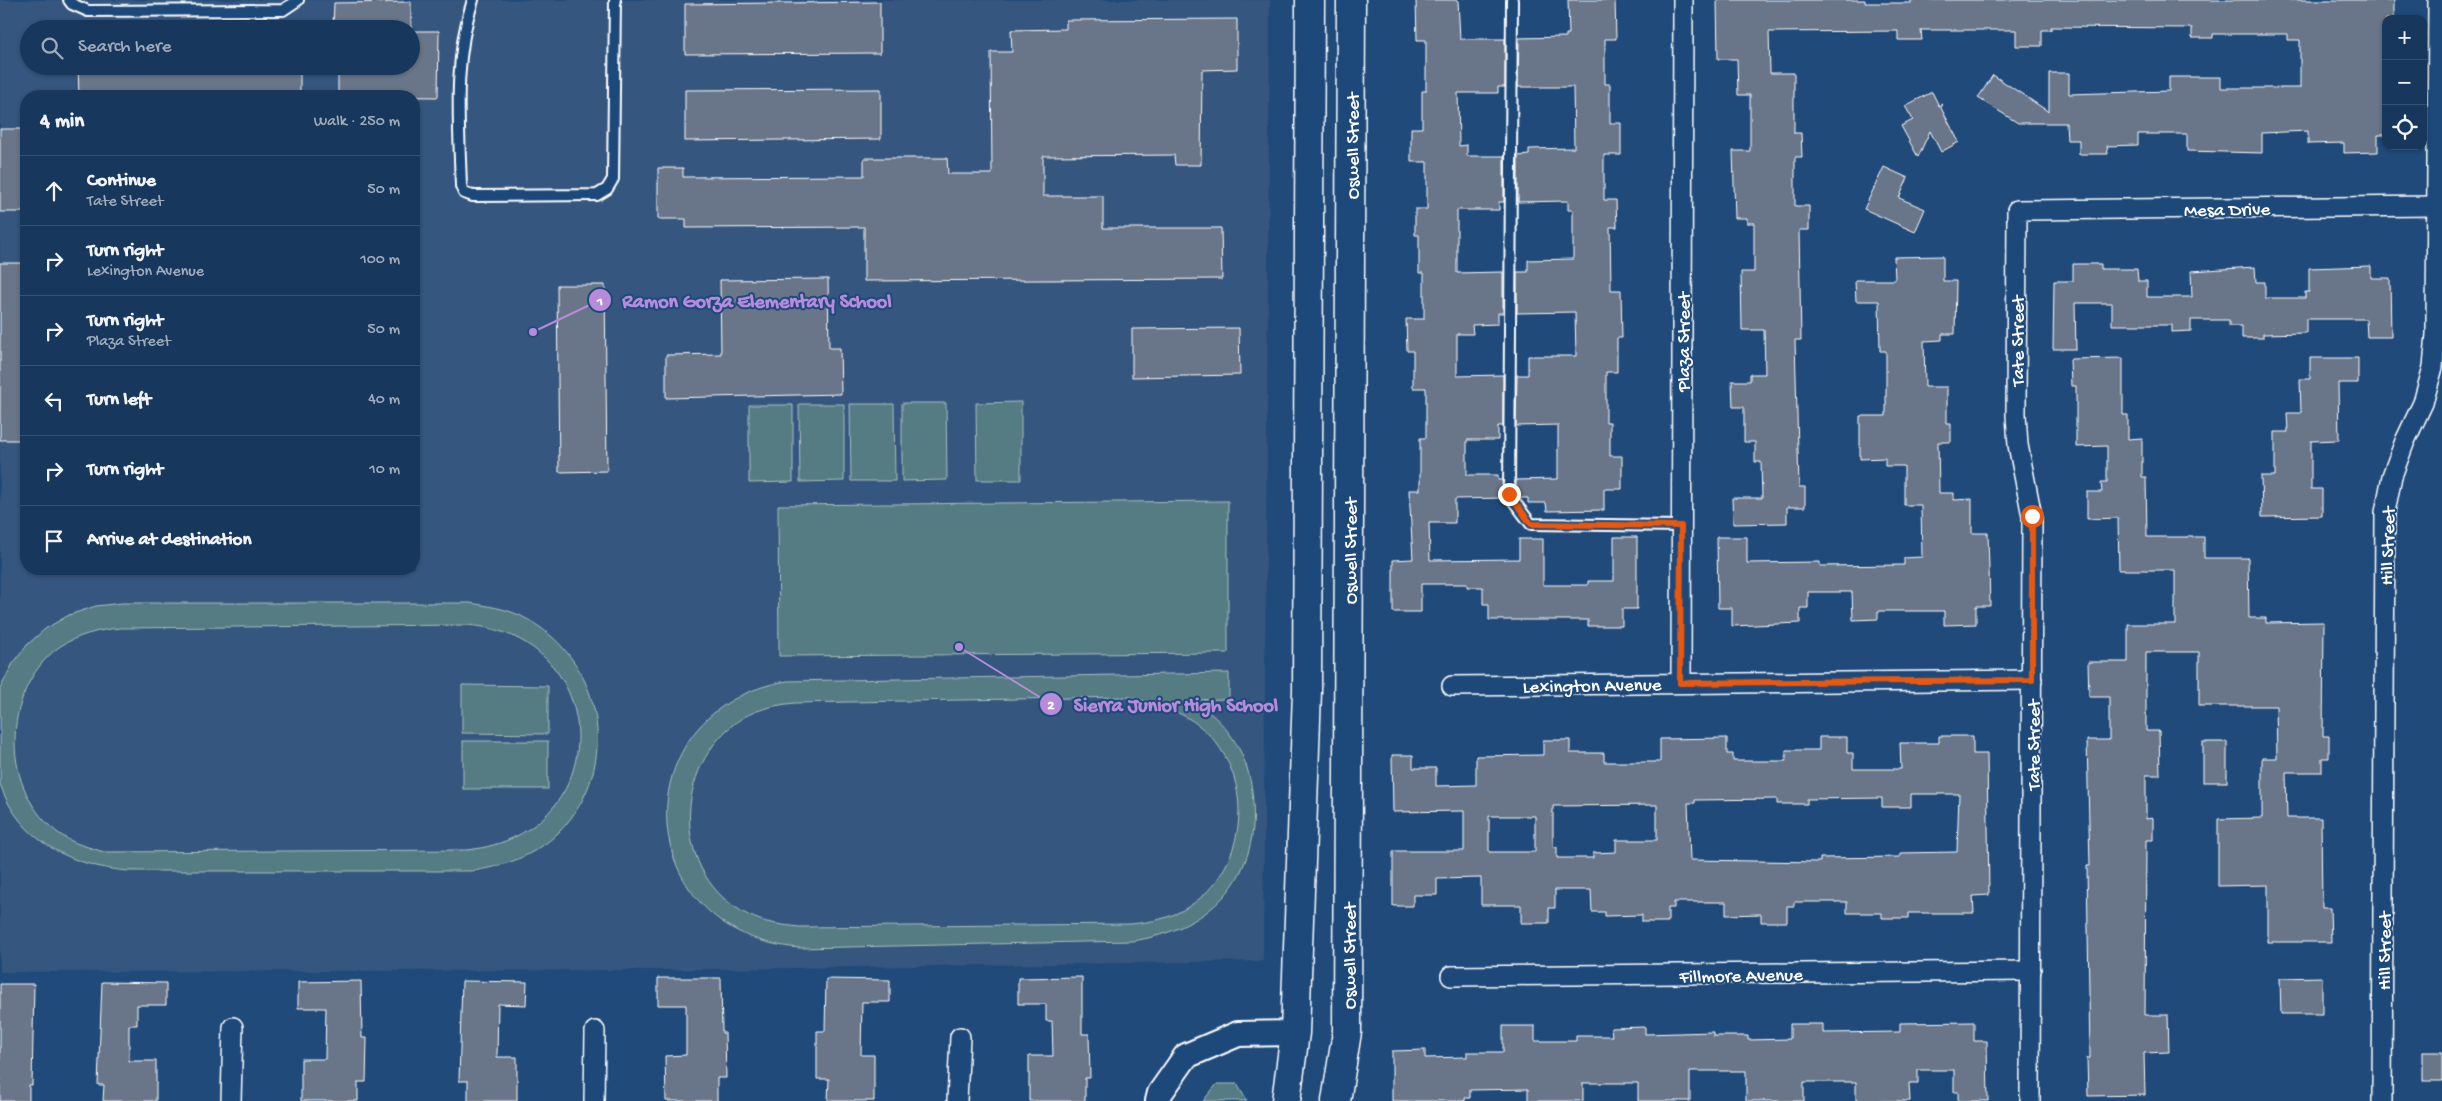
<!DOCTYPE html>
<meta charset="utf-8">
<style>
body{margin:0;font-family:"Gochi Hand",sans-serif;background:#203f62;color:#f1f3f6}
.controls{position:absolute;right:15px;top:15px;display:grid;overflow:hidden;border-radius:10px;box-shadow:0 1px 4px #0004}
.controls button{width:45px;height:45px;display:grid;place-items:center;padding:0;border:0;border-bottom:1px solid #365272;background:#17385c;color:#f1f3f6;font:25px sans-serif}
.stop{position:absolute;width:15px;height:15px;margin:-11px;border:4px solid #ea580c;border-radius:50%;background:#fff}
.stop.end{background:#ea580c;border-color:#fff;box-shadow:0 1px 5px #0008}
.list{margin:0;padding:0;list-style:none}
h2{display:flex;justify-content:space-between;align-items:center;height:65px;margin:0;padding:0 20px;font-size:21px}
h2 small{font-size:16px;font-weight:400;color:#9eacbb}
.list li{display:grid;grid-template-columns:32px 1fr auto;gap:15px;align-items:center;box-sizing:border-box;height:70px;padding:0 20px;border-top:1px solid #365272}
.list b{display:block;font-size:19px;white-space:nowrap}
.list p{margin:0;font-size:16px;white-space:nowrap;color:#9eacbb}
.list em{font-size:16px;font-style:normal;color:#9eacbb}
.icon{flex:none;width:28px;height:28px;fill:none;stroke:currentColor;stroke-width:2;stroke-linecap:round;stroke-linejoin:round}
.map{position:relative;flex:none;width:2442px;height:1101px;overflow:hidden}
.search{position:absolute;background:#17385c;box-shadow:0 1px 4px #0004;left:20px;top:20px;width:400px;height:55px;display:flex;align-items:center;gap:12px;box-sizing:border-box;padding:0 18px;border-radius:28px;color:#9eacbb;font-size:19px}
.panel{position:absolute;background:#17385c;box-shadow:0 1px 4px #0004;left:20px;top:90px;width:400px;height:485px;border-radius:20px}
.map>svg:first-child{display:block}
</style>
<div class="map">
<svg width="2442" height="1101" viewBox="0 0 2442 1101">
<rect width="100%" height="100%" fill="#1f4a7a"/>
<filter id="ink" filterUnits="userSpaceOnUse"><feTurbulence type="fractalNoise" baseFrequency=".02" numOctaves="2"/><feDisplacementMap in="SourceGraphic" scale="10" xChannelSelector="R" yChannelSelector="G"/><feConvolveMatrix kernelMatrix="1 2 1 2 8 2 1 2 1" color-interpolation-filters="sRGB"/></filter>
<g filter="url(#ink)">
<path fill="#35577e" fill-rule="evenodd" d="M 0,0 L 1270,0 L 1263,961 L 653,970 L 0,972 ZM 29,29 L 411,29 L 411,66 L 29,66 ZM 26,96 L 414,96 L 414,569 L 26,569 Z"/>
<g fill="#547c83" stroke="#aabec1" fill-rule="evenodd">
<path d="M 1021,402 L 1021,480 L 977,480 L 976,403 Z"/>
<path d="M 902,403 L 946,403 L 947,480 L 902,481 Z"/>
<path d="M 799,404 L 844,404 L 844,481 L 800,482 Z"/>
<path d="M 850,404 L 894,404 L 895,481 L 851,481 Z"/>
<path d="M 749,405 L 793,405 L 793,482 L 749,483 Z"/>
<path d="M 1228,501 L 1228,653 L 779,656 L 778,505 Z"/>
<path d="M 122,603 L 470,603 C 487,606 505,608 521,616 C 603,656 624,766 559,832 C 535,856 503,867 471,871 L 129,871 C 73,867 19,841 0,784 L 0,689 L 12,665 L 27,645 L 45,629 L 69,615 L 96,606 ZM 467,625 C 612,636 618,834 467,850 L 104,852 C 89,847 74,844 61,835 C 0,793 0,691 59,647 C 78,635 98,630 120,628 Z"/>
<path d="M 1229,673 L 1229,699 L 1194,700 C 1208,711 1222,722 1232,737 C 1245,756 1252,779 1253,802 C 1259,881 1208,930 1132,941 L 800,948 C 629,935 620,709 787,681 ZM 1129,697 C 1155,704 1181,710 1202,728 C 1259,777 1248,874 1183,910 C 1167,919 1150,922 1131,924 L 799,927 C 784,925 769,924 755,918 C 674,884 669,775 735,723 C 752,710 774,705 795,703 Z"/>
<path d="M 462,685 L 548,686 L 548,734 L 462,733 Z"/>
<rect x="463" y="741" width="85" height="48"/>
<path d="M 1217,1084 L 1237,1084 L 1247,1101 L 1203,1101 Z"/>
</g>
<g fill="#697588" stroke="#fff" fill-rule="evenodd">
<path d="M 1416,0 L 1458,0 L 1460,39 L 1505,39 L 1505,87 L 1498,87 L 1498,93 L 1458,93 L 1459,146 L 1467,145 L 1467,156 L 1504,156 L 1504,202 L 1499,202 L 1499,210 L 1457,210 L 1457,273 L 1503,272 L 1503,313 L 1498,313 L 1498,324 L 1472,325 L 1473,334 L 1457,334 L 1457,376 L 1503,375 L 1503,426 L 1498,426 L 1498,440 L 1467,440 L 1467,475 L 1498,475 L 1498,480 L 1502,480 L 1503,498 L 1455,499 L 1455,523 L 1429,523 L 1430,560 L 1519,559 L 1519,539 L 1543,539 L 1543,585 L 1588,585 L 1588,581 L 1614,581 L 1614,537 L 1637,537 L 1637,609 L 1622,609 L 1622,626 L 1588,626 L 1588,620 L 1489,620 L 1489,604 L 1483,604 L 1483,587 L 1467,587 L 1467,584 L 1421,584 L 1421,612 L 1393,612 L 1393,560 L 1413,559 L 1409,490 L 1420,490 L 1420,438 L 1426,438 L 1426,388 L 1413,388 L 1413,351 L 1407,351 L 1406,319 L 1424,319 L 1424,273 L 1419,273 L 1419,235 L 1415,235 L 1415,209 L 1427,209 L 1427,162 L 1411,162 L 1411,128 L 1422,128 L 1422,91 L 1426,91 L 1426,40 L 1417,40 Z"/>
<path d="M 1568,0 L 1615,0 L 1616,39 L 1605,39 L 1605,84 L 1610,84 L 1610,123 L 1621,123 L 1621,155 L 1604,155 L 1604,200 L 1616,200 L 1617,227 L 1610,227 L 1611,290 L 1621,290 L 1622,338 L 1617,338 L 1617,372 L 1606,372 L 1606,422 L 1610,422 L 1610,456 L 1622,456 L 1622,489 L 1604,489 L 1604,510 L 1547,511 L 1546,503 L 1528,503 L 1528,498 L 1520,498 L 1516,493 L 1516,480 L 1558,479 L 1558,425 L 1516,426 L 1517,375 L 1528,375 L 1528,356 L 1576,356 L 1575,312 L 1517,313 L 1517,272 L 1528,272 L 1528,260 L 1573,259 L 1573,210 L 1568,210 L 1568,201 L 1518,202 L 1518,156 L 1529,155 L 1529,149 L 1574,148 L 1573,87 L 1518,87 L 1519,38 L 1566,37 L 1566,34 L 1569,34 Z"/>
<path d="M 1717,0 L 1865,0 L 1865,3 L 1911,3 L 1911,0 L 2394,0 L 2394,19 L 2386,19 L 2386,135 L 2378,135 L 2378,152 L 2344,153 L 2344,143 L 2308,144 L 2308,131 L 2262,133 L 2262,153 L 2187,151 L 2187,134 L 2138,134 L 2138,145 L 2107,146 L 2108,154 L 2079,154 L 2079,140 L 2067,140 L 2066,123 L 2018,123 L 1978,98 L 1993,75 L 2049,112 L 2049,73 L 2069,73 L 2069,94 L 2169,91 L 2169,77 L 2221,77 L 2221,88 L 2300,88 L 2300,40 L 2288,40 L 2288,34 L 2213,34 L 2213,38 L 2192,38 L 2192,28 L 2051,27 L 2051,30 L 2042,30 L 2042,46 L 2016,46 L 2016,30 L 1921,30 L 1922,40 L 1898,40 L 1898,31 L 1769,32 L 1770,73 L 1794,73 L 1794,133 L 1801,133 L 1802,157 L 1795,157 L 1795,206 L 1809,206 L 1809,230 L 1799,230 L 1801,340 L 1795,340 L 1799,487 L 1805,487 L 1805,507 L 1787,507 L 1787,523 L 1733,524 L 1732,498 L 1762,498 L 1761,462 L 1755,462 L 1755,442 L 1744,442 L 1744,407 L 1733,407 L 1732,381 L 1750,381 L 1750,374 L 1765,374 L 1764,330 L 1742,330 L 1741,272 L 1754,272 L 1754,223 L 1747,223 L 1747,218 L 1735,218 L 1733,151 L 1750,151 L 1750,95 L 1738,95 L 1737,59 L 1718,59 Z"/>
<path d="M 411,2 L 411,29 L 339,29 L 339,27 L 333,27 L 334,3 Z"/>
<path d="M 880,2 L 880,53 L 685,54 L 685,4 Z"/>
<path d="M 1237,19 L 1237,69 L 1202,70 L 1201,165 L 1175,165 L 1174,155 L 1043,156 L 1043,196 L 1103,196 L 1103,228 L 1221,228 L 1222,279 L 864,281 L 864,227 L 686,228 L 686,219 L 658,219 L 658,168 L 683,168 L 683,177 L 864,176 L 864,158 L 947,158 L 948,174 L 992,174 L 991,52 L 1012,52 L 1011,30 L 1066,29 L 1066,20 Z"/>
<path d="M 411,31 L 439,31 L 438,97 L 338,96 L 338,66 L 411,66 Z"/>
<path d="M 78,66 L 300,66 L 300,96 L 79,96 Z"/>
<path d="M 881,89 L 881,139 L 685,141 L 685,90 Z"/>
<path d="M 1932,92 L 1939,106 L 1942,104 L 1941,108 L 1959,142 L 1941,152 L 1930,131 L 1918,157 L 1901,126 L 1913,120 L 1905,106 Z"/>
<rect x="0" y="129" width="26" height="83"/>
<path d="M 1884,167 L 1908,178 L 1899,198 L 1925,209 L 1915,232 L 1864,209 Z"/>
<path d="M 1943,256 L 1943,281 L 1956,281 L 1955,334 L 1942,334 L 1942,340 L 1924,341 L 1925,387 L 1947,387 L 1947,423 L 1951,423 L 1951,442 L 1938,442 L 1939,493 L 1954,493 L 1954,500 L 1972,499 L 1972,533 L 1988,533 L 1990,606 L 1976,606 L 1976,624 L 1944,625 L 1944,611 L 1878,611 L 1878,619 L 1853,620 L 1852,592 L 1808,592 L 1808,608 L 1800,608 L 1800,623 L 1732,626 L 1732,608 L 1718,608 L 1717,537 L 1747,537 L 1747,563 L 1820,562 L 1820,566 L 1904,565 L 1904,558 L 1922,557 L 1921,505 L 1904,505 L 1904,466 L 1885,466 L 1885,458 L 1860,459 L 1860,416 L 1886,416 L 1886,351 L 1880,351 L 1879,301 L 1856,301 L 1855,280 L 1895,280 L 1894,257 Z"/>
<rect x="0" y="263" width="26" height="177"/>
<path d="M 2073,264 L 2101,264 L 2101,269 L 2137,269 L 2138,281 L 2147,281 L 2147,297 L 2192,297 L 2191,271 L 2255,267 L 2256,282 L 2265,282 L 2265,298 L 2305,298 L 2305,292 L 2309,292 L 2309,268 L 2371,266 L 2371,278 L 2390,278 L 2391,337 L 2367,337 L 2366,319 L 2306,319 L 2306,333 L 2263,334 L 2263,338 L 2242,338 L 2242,326 L 2229,326 L 2229,320 L 2191,320 L 2191,331 L 2172,332 L 2172,325 L 2112,325 L 2112,303 L 2075,303 L 2076,349 L 2053,349 L 2054,281 L 2073,281 Z"/>
<path d="M 828,279 L 829,348 L 840,348 L 841,394 L 666,398 L 666,355 L 721,354 L 720,280 Z"/>
<path d="M 557,285 L 605,285 L 607,471 L 559,472 Z"/>
<path d="M 1239,328 L 1240,375 L 1132,377 L 1132,329 Z"/>
<path d="M 2123,358 L 2123,415 L 2128,415 L 2128,439 L 2142,438 L 2142,477 L 2146,477 L 2147,537 L 2204,537 L 2204,558 L 2248,558 L 2249,618 L 2266,618 L 2266,623 L 2324,622 L 2323,736 L 2329,736 L 2329,758 L 2322,758 L 2322,772 L 2286,772 L 2287,818 L 2321,818 L 2322,908 L 2330,908 L 2331,942 L 2268,942 L 2268,885 L 2218,886 L 2218,819 L 2262,818 L 2262,758 L 2277,758 L 2276,706 L 2199,706 L 2199,652 L 2146,652 L 2146,731 L 2159,731 L 2160,775 L 2146,775 L 2146,819 L 2153,818 L 2153,840 L 2146,840 L 2145,1015 L 2168,1015 L 2169,1052 L 2144,1053 L 2145,1095 L 2088,1096 L 2087,1058 L 2090,1058 L 2087,866 L 2090,866 L 2087,740 L 2109,740 L 2109,697 L 2089,697 L 2088,662 L 2128,662 L 2128,624 L 2175,624 L 2175,570 L 2119,570 L 2118,518 L 2087,519 L 2087,492 L 2102,492 L 2101,482 L 2107,482 L 2107,446 L 2076,447 L 2076,386 L 2071,386 L 2070,359 Z"/>
<path d="M 2310,358 L 2358,358 L 2358,383 L 2338,383 L 2339,440 L 2311,441 L 2311,489 L 2322,489 L 2322,516 L 2262,517 L 2261,476 L 2275,476 L 2275,432 L 2288,432 L 2287,413 L 2301,413 L 2300,379 L 2310,379 Z"/>
<path d="M 1939,736 L 1973,736 L 1973,754 L 1987,754 L 1989,895 L 1973,896 L 1974,913 L 1909,913 L 1909,918 L 1882,918 L 1882,913 L 1847,913 L 1847,902 L 1794,902 L 1794,906 L 1787,906 L 1787,922 L 1761,922 L 1761,914 L 1726,915 L 1726,902 L 1674,902 L 1674,908 L 1668,908 L 1668,922 L 1642,922 L 1642,915 L 1605,916 L 1605,912 L 1592,912 L 1591,890 L 1555,890 L 1555,908 L 1549,908 L 1549,923 L 1521,923 L 1521,905 L 1481,905 L 1481,878 L 1437,879 L 1437,895 L 1413,895 L 1413,906 L 1393,906 L 1393,851 L 1464,851 L 1464,811 L 1393,812 L 1392,755 L 1413,755 L 1413,768 L 1436,768 L 1436,786 L 1476,785 L 1476,756 L 1543,755 L 1543,740 L 1570,740 L 1570,753 L 1604,753 L 1604,762 L 1660,762 L 1660,739 L 1727,738 L 1727,754 L 1733,754 L 1733,761 L 1786,761 L 1786,750 L 1819,750 L 1819,737 L 1847,737 L 1847,753 L 1853,753 L 1853,769 L 1901,769 L 1900,743 L 1939,743 ZM 1911,794 L 1959,794 L 1957,852 L 1900,853 L 1900,857 L 1820,858 L 1820,862 L 1690,860 L 1688,803 L 1695,803 L 1695,800 L 1777,799 L 1777,804 L 1807,804 L 1807,799 L 1882,798 L 1882,807 L 1911,807 ZM 1657,805 L 1657,840 L 1616,840 L 1616,852 L 1593,853 L 1593,858 L 1557,858 L 1557,847 L 1553,847 L 1553,806 ZM 1489,816 L 1535,816 L 1535,852 L 1489,852 Z"/>
<rect x="2203" y="742" width="24" height="40"/>
<path d="M 1082,977 L 1082,1034 L 1089,1034 L 1090,1078 L 1085,1078 L 1085,1101 L 1029,1101 L 1029,1056 L 1053,1056 L 1052,1021 L 1046,1021 L 1046,1004 L 1018,1004 L 1018,978 Z"/>
<path d="M 2322,977 L 2322,1014 L 2281,1014 L 2280,978 Z"/>
<path d="M 658,978 L 721,978 L 722,1033 L 725,1033 L 726,1078 L 717,1078 L 717,1101 L 666,1101 L 665,1056 L 686,1055 L 686,1005 L 658,1005 Z"/>
<path d="M 826,979 L 890,980 L 890,1002 L 862,1002 L 861,1055 L 874,1055 L 874,1101 L 828,1101 L 829,1079 L 817,1079 L 817,1031 L 825,1031 Z"/>
<path d="M 361,981 L 362,1038 L 367,1038 L 366,1082 L 358,1082 L 358,1101 L 301,1101 L 301,1059 L 325,1059 L 326,1008 L 298,1008 L 298,982 Z"/>
<path d="M 462,981 L 527,982 L 526,1005 L 498,1004 L 497,1057 L 517,1057 L 517,1101 L 468,1101 L 468,1081 L 459,1081 Z"/>
<path d="M 102,982 L 166,983 L 166,1005 L 137,1005 L 137,1025 L 129,1025 L 129,1061 L 156,1061 L 156,1101 L 103,1101 L 104,1085 L 98,1085 Z"/>
<path d="M 0,984 L 34,984 L 32,1085 L 29,1085 L 29,1101 L 0,1101 Z"/>
<path d="M 1974,1022 L 1974,1041 L 1987,1041 L 1988,1101 L 1958,1101 L 1958,1092 L 1954,1092 L 1954,1070 L 1918,1070 L 1918,1083 L 1909,1083 L 1910,1101 L 1856,1101 L 1856,1082 L 1804,1082 L 1804,1101 L 1746,1101 L 1746,1071 L 1690,1071 L 1690,1101 L 1638,1101 L 1638,1083 L 1583,1083 L 1583,1101 L 1528,1101 L 1528,1089 L 1470,1090 L 1470,1098 L 1465,1098 L 1465,1101 L 1392,1101 L 1392,1051 L 1425,1050 L 1425,1058 L 1467,1057 L 1467,1052 L 1503,1052 L 1503,1026 L 1535,1026 L 1535,1041 L 1576,1041 L 1576,1036 L 1612,1036 L 1611,1028 L 1645,1027 L 1645,1034 L 1713,1032 L 1713,1036 L 1748,1036 L 1748,1040 L 1790,1039 L 1790,1024 L 1823,1024 L 1823,1033 L 1900,1032 L 1900,1023 Z"/>
<rect x="2423" y="1052" width="19" height="29"/>
</g>
<g fill="none" stroke-linecap="round" stroke-linejoin="round">
<g stroke="#fff" stroke-width="14">
<g id="service">
<path d="M 69,0 L 72,4 L 88,11 L 283,10 L 298,0"/>
<path d="M 473,0 C 453,60 459,123 461,186 L 464,193 L 473,196 L 597,195 L 607,189 L 613,179 L 615,0"/>
<path d="M 1512,0 L 1509,495 L 1531,524 L 1681,526"/>
</g>
</g>
<g stroke="#fff" stroke-width="22">
<g id="minor">
<path d="M 1681,683 L 1683,0"/>
<path d="M 1452,686 L 2032,680"/>
<path d="M 1451,976 L 2031,971"/>
<path d="M 231,1101 L 233,1027"/>
<path d="M 594,1101 L 595,1031"/>
<path d="M 957,1101 L 960,1037"/>
<path d="M 2030,1101 L 2032,516 L 2018,445 L 2016,415 L 2017,210 L 2437,206"/>
<path d="M 2382,1101 L 2385,512 L 2392,476 L 2405,441 L 2423,403 L 2433,367 L 2436,334 L 2438,0"/>
</g>
</g>
<g stroke="#fff" stroke-width="28">
<path id="tertiary" d="M 1158,1101 L 1160,1093 L 1186,1056 L 1238,1034 L 1295,1033"/>
</g>
<g stroke="#fff" stroke-width="31">
<g id="secondary">
<path d="M 1286,1101 L 1295,1033 L 1307,691 L 1310,0"/>
<path d="M 1336,1101 L 1347,1032 L 1351,0"/>
</g>
</g>
<use href="#service" stroke="#1f4a7a" stroke-width="10"/>
<use href="#minor" stroke="#1f4a7a" stroke-width="19"/>
<use href="#tertiary" stroke="#1f4a7a" stroke-width="24"/>
<use href="#secondary" stroke="#1f4a7a" stroke-width="28"/>
</g>
</g>
<g fill="none" stroke-linecap="round" stroke-linejoin="round" filter="url(#ink)">
<path stroke="#ea580c" stroke-width="6" d="M 1509,494 L 1531,524 L 1681,526 L 1680,683 L 2032,680 L 2032,516"/>
</g>
<g text-anchor="middle" stroke-width="4" stroke-linejoin="round" paint-order="stroke">
<g font-size="19" fill="#fff" stroke="#1f4a7a">
<text transform="translate(1351 146) rotate(-90)" y="7">Oswell Street</text>
<text transform="translate(2227 208) rotate(-1)" y="7">Mesa Drive</text>
<text transform="translate(2016 341) rotate(-90)" y="7">Tate Street</text>
<text transform="translate(1682 342) rotate(-90)" y="7">Plaza Street</text>
<text transform="translate(2386 546) rotate(-88)" y="7">Hill Street</text>
<text transform="translate(1349 551) rotate(-90)" y="7">Oswell Street</text>
<text transform="translate(1592 684) rotate(-1)" y="7">Lexington Avenue</text>
<text transform="translate(2032 745) rotate(-90)" y="7">Tate Street</text>
<text transform="translate(2383 951) rotate(-90)" y="7">Hill Street</text>
<text transform="translate(1348 956) rotate(-90)" y="7">Oswell Street</text>
<text transform="translate(1741 974) rotate(-1)" y="7">Fillmore Avenue</text>
</g>
</g>
<path fill="none" stroke="#b68bdc" stroke-width="2" d="M533 332L600 300M959 647L1051 704"/>
<g fill="#b68bdc" stroke="#1f4a7a" stroke-width="2">
<circle cx="533" cy="332" r="5"/>
<circle cx="959" cy="647" r="5"/>
<circle cx="600" cy="300" r="12"/>
<circle cx="1051" cy="704" r="12"/>
</g>
<g font-size="15" text-anchor="middle" font-weight="bold" fill="#fff">
<text x="600" y="305">1</text>
<text x="1051" y="709">2</text>
</g>
<g font-size="20" text-anchor="middle" font-weight="bold" fill="#b68bdc" stroke="#1f4a7a" stroke-width="4" stroke-linejoin="round" paint-order="stroke">
<text x="757" y="307">Ramon Gorza Elementary School</text>
<text x="1176" y="711">Sierra Junior High School</text>
</g>
</svg>
<div class="controls">
<button>+</button>
<button>−</button>
<button><svg class="icon" aria-label="locate" viewBox="0 0 24 24"><circle cx="12" cy="12" r="6"/><path d="M12 2v4M12 18v4M2 12h4M18 12h4"/></svg></button>
</div>
<div class="stop" style="left:2032px;top:516px"></div>
<div class="stop end" style="left:1509px;top:494px"></div>
<div class="search"><svg class="icon" aria-label="search" viewBox="0 0 24 24"><circle cx="10" cy="10" r="6"/><path d="M15 15l6 6"/></svg>Search here</div>
<section class="panel">
<h2>4 min<small>Walk · 250 m</small></h2>
<ul class="list">
<li><svg class="icon" aria-label="ahead" viewBox="0 0 24 24"><path d="M12 20V5M6 11l6-6 6 6"/></svg><div><b>Continue</b><p>Tate Street</p></div><em>50 m</em></li>
<li><svg class="icon" aria-label="right" viewBox="0 0 24 24"><path d="M7 20v-9h11M14 6l5 5-5 5"/></svg><div><b>Turn right</b><p>Lexington Avenue</p></div><em>100 m</em></li>
<li><svg class="icon" aria-label="right" viewBox="0 0 24 24"><path d="M7 20v-9h11M14 6l5 5-5 5"/></svg><div><b>Turn right</b><p>Plaza Street</p></div><em>50 m</em></li>
<li><svg class="icon" aria-label="left" viewBox="0 0 24 24"><path d="M17 20v-9H6M10 6l-5 5 5 5"/></svg><div><b>Turn left</b></div><em>40 m</em></li>
<li><svg class="icon" aria-label="right" viewBox="0 0 24 24"><path d="M7 20v-9h11M14 6l5 5-5 5"/></svg><div><b>Turn right</b></div><em>10 m</em></li>
<li><svg class="icon" aria-label="arrive" viewBox="0 0 24 24"><path d="M6 21V4h12l-3 4 3 4H6"/></svg><div><b>Arrive at destination</b></div></li>
</ul>
</section>
</div>
